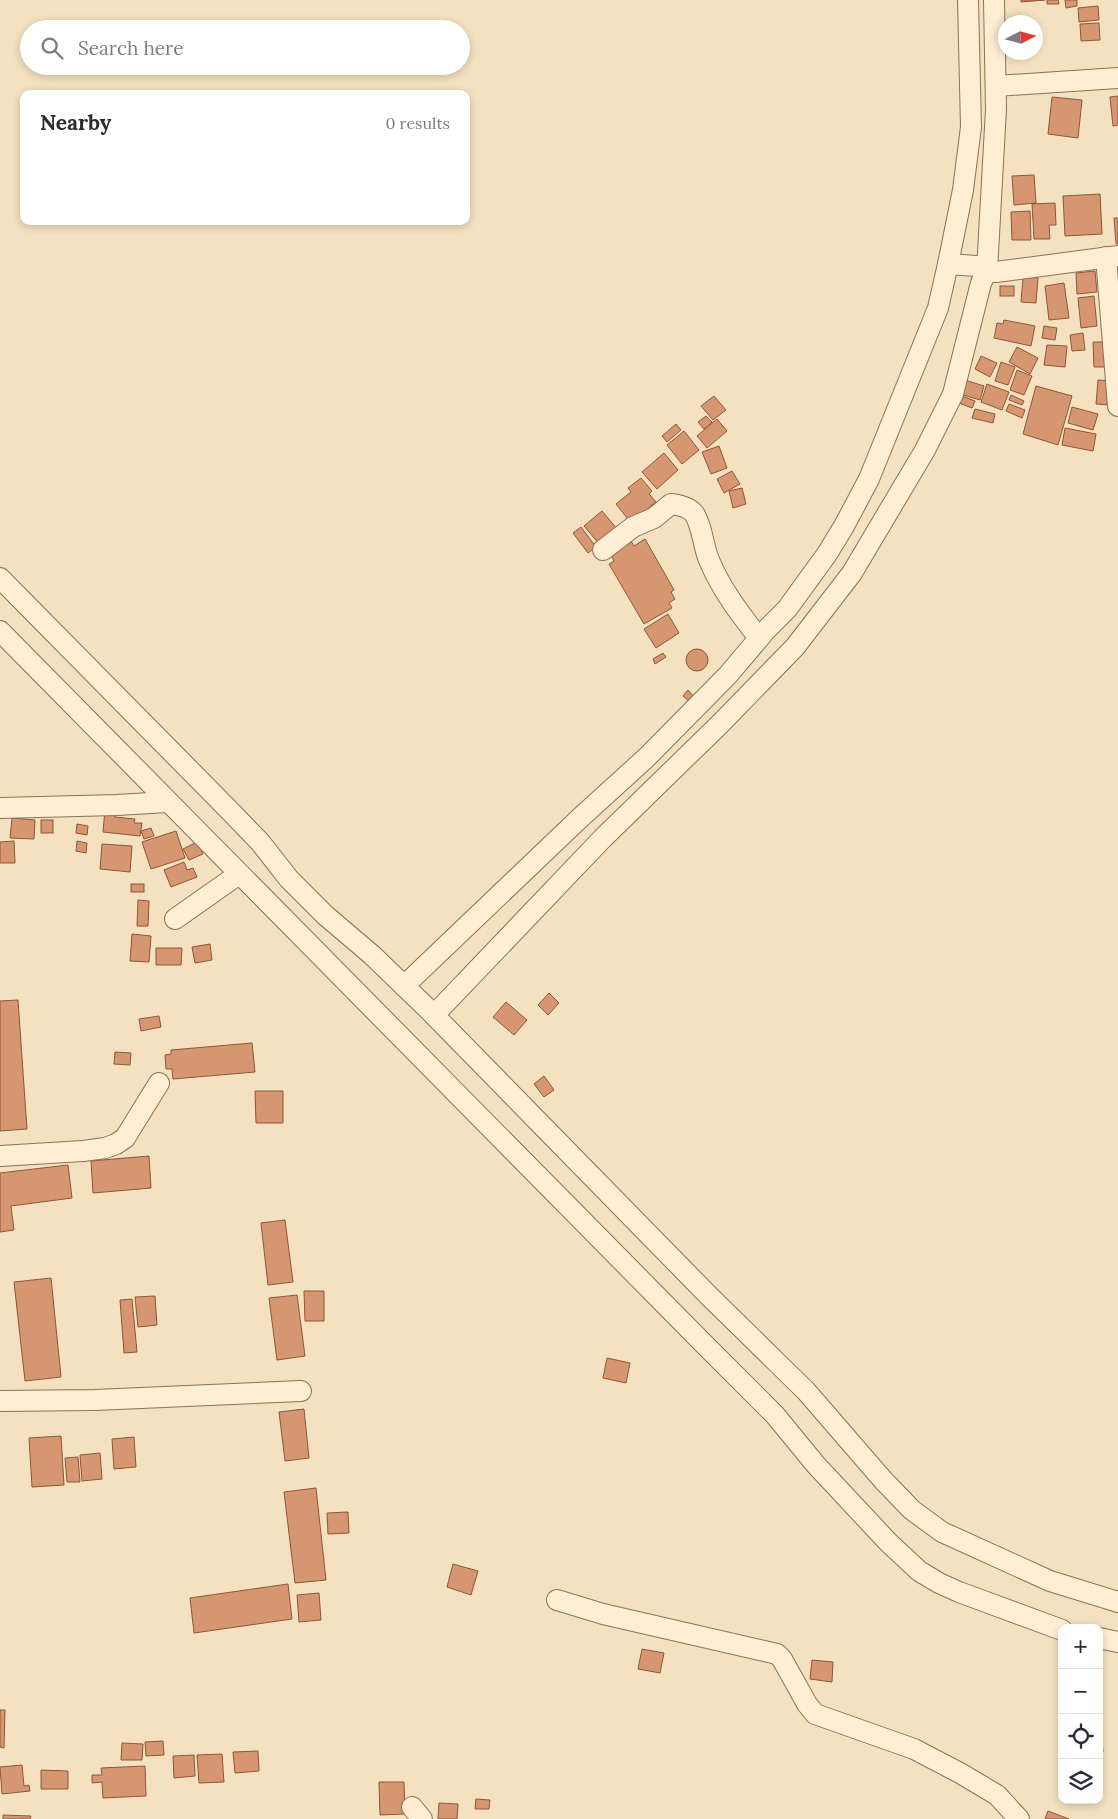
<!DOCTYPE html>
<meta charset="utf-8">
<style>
body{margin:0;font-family:Lora,serif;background:#f2f2f3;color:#2b2b33}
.controls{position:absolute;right:15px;bottom:15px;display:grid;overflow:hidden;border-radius:10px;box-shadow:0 2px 8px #0003}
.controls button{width:45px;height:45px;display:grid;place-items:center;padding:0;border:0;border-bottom:1px solid #e1e1e2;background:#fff;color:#2b2b33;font:25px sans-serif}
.compass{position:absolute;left:998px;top:15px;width:45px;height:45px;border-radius:50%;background:#fff;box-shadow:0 2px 8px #0003;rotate:84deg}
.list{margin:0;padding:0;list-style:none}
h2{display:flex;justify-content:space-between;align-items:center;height:65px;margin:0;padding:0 20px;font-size:21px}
h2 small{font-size:16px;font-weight:400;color:#7c7c81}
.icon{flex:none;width:28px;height:28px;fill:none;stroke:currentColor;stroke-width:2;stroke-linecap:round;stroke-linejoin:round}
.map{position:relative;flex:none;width:1118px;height:1819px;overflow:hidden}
.search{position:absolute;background:#fff;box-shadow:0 2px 8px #0003;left:20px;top:20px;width:450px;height:55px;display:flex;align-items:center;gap:12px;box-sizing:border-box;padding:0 18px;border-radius:28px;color:#7c7c81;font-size:19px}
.panel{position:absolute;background:#fff;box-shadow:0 2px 8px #0003;left:20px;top:90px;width:450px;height:135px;border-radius:10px}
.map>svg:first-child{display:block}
</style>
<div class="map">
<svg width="1118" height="1819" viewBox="0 0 1118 1819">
<rect width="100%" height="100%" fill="#f3e1bf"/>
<g fill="#d69671" stroke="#905638">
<path d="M 1021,0 L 1045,0 L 1021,2 Z"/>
<path d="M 1047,0 L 1058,0 L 1059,4 L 1047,4 Z"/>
<path d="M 1065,0 L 1077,0 L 1077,6 L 1066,8 Z"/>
<path d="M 1098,6 L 1099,20 L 1079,22 L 1078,8 Z"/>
<path d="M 1099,23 L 1100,40 L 1081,41 L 1080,24 Z"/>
<path d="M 1118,96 L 1118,125 L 1113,126 L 1110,97 Z"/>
<path d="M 1052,97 L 1082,100 L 1078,138 L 1048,134 Z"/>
<path d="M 1034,175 L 1036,203 L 1014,205 L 1012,176 Z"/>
<path d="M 1100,194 L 1102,234 L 1065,236 L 1063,196 Z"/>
<path d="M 1055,203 L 1056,225 L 1049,225 L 1050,239 L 1034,239 L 1032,204 Z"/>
<path d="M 1030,211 L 1031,240 L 1012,240 L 1011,212 Z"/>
<path d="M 1114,218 L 1118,218 L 1118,244 L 1116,244 Z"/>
<path d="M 1095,271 L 1097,292 L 1077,294 L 1076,273 Z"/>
<path d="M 1023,277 L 1038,278 L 1036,303 L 1021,302 Z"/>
<path d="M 1064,283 L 1069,318 L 1049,320 L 1045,286 Z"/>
<rect x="1000" y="286" width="14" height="10"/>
<path d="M 1094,296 L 1097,326 L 1081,328 L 1078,298 Z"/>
<path d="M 1004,320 L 1035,326 L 1031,346 L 994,338 L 997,323 L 1003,324 Z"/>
<path d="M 1044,326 L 1057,328 L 1055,340 L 1042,338 Z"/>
<path d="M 1083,333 L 1085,350 L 1072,351 L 1070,335 Z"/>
<path d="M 1093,342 L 1107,342 L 1108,367 L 1094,367 Z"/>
<path d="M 1047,345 L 1067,346 L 1065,367 L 1044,365 Z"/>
<path d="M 1017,347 L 1038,358 L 1030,374 L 1009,362 Z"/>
<path d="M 981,356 L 997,363 L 990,377 L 975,369 Z"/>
<path d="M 1001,362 L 1015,367 L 1008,385 L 995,381 Z"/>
<path d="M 1017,370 L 1032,376 L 1024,395 L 1010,390 Z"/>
<path d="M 965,380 L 984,386 L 980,400 L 960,394 Z"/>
<path d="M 1098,380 L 1112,381 L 1109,405 L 1096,404 Z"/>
<path d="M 987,384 L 1009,392 L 1002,410 L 981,402 Z"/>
<path d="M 1036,386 L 1072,396 L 1058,445 L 1023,434 Z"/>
<path d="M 1011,395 L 1024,401 L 1022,405 L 1009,400 Z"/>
<path d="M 714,396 L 726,410 L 713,420 L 701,406 Z"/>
<path d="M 962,396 L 975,401 L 972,408 L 959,403 Z"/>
<path d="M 1009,404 L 1025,410 L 1022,418 L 1006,411 Z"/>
<path d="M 1072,407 L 1098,414 L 1093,430 L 1068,423 Z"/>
<path d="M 975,409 L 995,414 L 993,423 L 972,418 Z"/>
<path d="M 706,416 L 712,422 L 704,429 L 698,422 Z"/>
<path d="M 717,419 L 727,431 L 707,448 L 697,436 Z"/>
<path d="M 676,424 L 681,430 L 667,442 L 662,436 Z"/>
<path d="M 1065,428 L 1096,434 L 1093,451 L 1062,445 Z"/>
<path d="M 684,431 L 699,450 L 682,464 L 667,445 Z"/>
<path d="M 719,446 L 727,468 L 711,474 L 702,452 Z"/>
<path d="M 664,453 L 678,470 L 657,489 L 642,472 Z"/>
<path d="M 732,471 L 740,484 L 724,493 L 717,479 Z"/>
<path d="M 641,478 L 652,491 L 649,494 L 656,502 L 649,507 L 653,513 L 631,523 L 616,504 L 631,492 L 628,488 Z"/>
<path d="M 742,488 L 746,504 L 733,508 L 729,491 Z"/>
<path d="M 602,511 L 618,530 L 600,545 L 584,526 Z"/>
<path d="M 581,527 L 596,547 L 588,553 L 573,533 Z"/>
<path d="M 645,539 L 674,590 L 671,592 L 675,599 L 669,603 L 672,608 L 644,624 L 609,564 L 614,561 L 610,553 L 631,541 L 634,546 Z"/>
<path d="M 668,614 L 679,633 L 656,648 L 644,629 Z"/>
<circle cx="697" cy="660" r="11"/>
<path d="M 663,653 L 666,657 L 655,664 L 653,659 Z"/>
<path d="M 688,690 L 694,697 L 690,702 L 683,696 Z"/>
<path d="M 105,809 L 116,810 L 115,817 L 135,819 L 134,823 L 142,823 L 140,836 L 103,832 Z"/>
<path d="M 12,818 L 35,820 L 34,839 L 10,838 Z"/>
<rect x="41" y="820" width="12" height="13"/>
<path d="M 77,824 L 88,826 L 87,835 L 76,833 Z"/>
<path d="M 151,828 L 154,836 L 144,839 L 141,831 Z"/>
<path d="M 176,831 L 185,858 L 151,869 L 142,842 Z"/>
<path d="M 14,841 L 15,863 L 0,863 L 0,842 Z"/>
<path d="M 77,841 L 87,843 L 86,853 L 76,851 Z"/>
<path d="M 197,842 L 203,854 L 189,860 L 183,849 Z"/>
<path d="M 102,844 L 132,846 L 130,872 L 100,869 Z"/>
<path d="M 184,862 L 187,870 L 193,868 L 197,877 L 171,887 L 164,870 Z"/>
<rect x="131" y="884" width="13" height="8"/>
<path d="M 138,900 L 149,901 L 148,926 L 137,926 Z"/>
<path d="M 132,934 L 151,936 L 149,962 L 130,961 Z"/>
<path d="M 210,944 L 212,960 L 195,963 L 192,947 Z"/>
<path d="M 156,948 L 182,948 L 181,965 L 156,965 Z"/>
<path d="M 549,993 L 559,1003 L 548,1015 L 538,1005 Z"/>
<path d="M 18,1000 L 27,1129 L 0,1131 L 0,1001 Z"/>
<path d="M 506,1002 L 527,1020 L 514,1035 L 493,1017 Z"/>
<path d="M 159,1016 L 161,1027 L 141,1031 L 139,1019 Z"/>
<path d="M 252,1043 L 255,1072 L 173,1079 L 172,1069 L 166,1069 L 165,1055 L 171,1054 L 171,1050 Z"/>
<path d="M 115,1052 L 131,1053 L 130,1065 L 114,1064 Z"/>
<path d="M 544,1076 L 554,1090 L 544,1097 L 534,1084 Z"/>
<path d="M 255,1091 L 283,1091 L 283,1123 L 256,1123 Z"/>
<path d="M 149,1156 L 151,1188 L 93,1193 L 91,1161 Z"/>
<path d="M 68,1165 L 72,1198 L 11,1206 L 14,1230 L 0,1232 L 0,1173 Z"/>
<path d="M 285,1220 L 293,1282 L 268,1285 L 261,1223 Z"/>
<path d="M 51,1278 L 61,1377 L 25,1381 L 14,1282 Z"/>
<path d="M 304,1291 L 324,1291 L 324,1321 L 305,1321 Z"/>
<path d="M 297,1295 L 305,1356 L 277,1360 L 269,1298 Z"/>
<path d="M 155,1296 L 157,1325 L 138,1327 L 135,1297 Z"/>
<path d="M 132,1299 L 137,1352 L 124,1353 L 120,1300 Z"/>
<path d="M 607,1358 L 630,1363 L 626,1383 L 603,1378 Z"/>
<path d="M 304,1409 L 309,1458 L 285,1461 L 279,1412 Z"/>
<path d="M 61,1436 L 64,1485 L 32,1487 L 29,1438 Z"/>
<path d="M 134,1437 L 136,1467 L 114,1469 L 112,1439 Z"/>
<path d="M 100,1453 L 102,1479 L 82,1481 L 80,1455 Z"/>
<path d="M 78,1457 L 80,1482 L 67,1482 L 65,1458 Z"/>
<path d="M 316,1488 L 326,1580 L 295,1583 L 284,1492 Z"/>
<path d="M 348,1512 L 349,1533 L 328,1534 L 327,1513 Z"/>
<path d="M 453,1564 L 478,1571 L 471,1595 L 447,1587 Z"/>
<path d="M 288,1584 L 292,1619 L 194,1633 L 190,1598 Z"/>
<path d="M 319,1593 L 321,1620 L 299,1622 L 297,1595 Z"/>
<path d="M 642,1649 L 664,1653 L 660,1673 L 638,1669 Z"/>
<path d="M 812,1660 L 833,1662 L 832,1682 L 810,1679 Z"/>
<path d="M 0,1710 L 5,1710 L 4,1748 L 0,1747 Z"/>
<path d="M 1099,1729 L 1101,1729 L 1103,1752 L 1099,1753 Z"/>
<path d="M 163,1741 L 164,1755 L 146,1756 L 145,1742 Z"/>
<path d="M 122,1743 L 143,1744 L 142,1760 L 121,1760 Z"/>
<path d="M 258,1751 L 259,1771 L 235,1773 L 233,1752 Z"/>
<path d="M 222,1754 L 224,1782 L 199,1783 L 197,1755 Z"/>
<path d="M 194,1755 L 195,1776 L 174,1778 L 173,1756 Z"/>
<path d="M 22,1765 L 24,1786 L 29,1785 L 30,1791 L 2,1794 L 0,1767 Z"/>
<path d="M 145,1766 L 146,1796 L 103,1798 L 102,1782 L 92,1783 L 92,1775 L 102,1775 L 101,1768 Z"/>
<path d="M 41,1770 L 68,1771 L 68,1789 L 41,1789 Z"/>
<path d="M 379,1782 L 404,1782 L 405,1814 L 380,1815 Z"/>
<path d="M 476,1799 L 490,1800 L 489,1809 L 475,1809 Z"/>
<path d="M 439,1803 L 458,1804 L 457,1819 L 438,1819 Z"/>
<path d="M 1048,1811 L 1069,1819 L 1045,1819 Z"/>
<path d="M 3,1815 L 31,1816 L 30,1819 L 3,1819 Z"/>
</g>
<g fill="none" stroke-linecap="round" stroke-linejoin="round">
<g stroke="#8e7155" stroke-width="22">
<g id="minor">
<path d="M 996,86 L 1118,78"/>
<path d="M 1106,257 L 1118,406"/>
<path d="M 948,264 L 976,266 L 987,271 L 996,272 L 1118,256"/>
<path d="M 603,550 L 633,527 L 654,518 L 671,504 C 680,505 690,507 695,515 C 703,529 703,546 709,560 C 721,589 740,614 759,638"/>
<path d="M 0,578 L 232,813 L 260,842 L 289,879 L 325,915 L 372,955 L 428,1009 L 709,1296 L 806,1391 L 883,1480 L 912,1510 L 942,1532 L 1050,1581 L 1118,1602"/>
<path d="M 0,631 L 702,1342 L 775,1415 L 816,1465 L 845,1496 L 888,1542 L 919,1571 L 939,1583 L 959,1592 L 1062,1630"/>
<path d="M 0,808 L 117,805 L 168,802"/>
<path d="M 175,919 L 239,874"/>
<path d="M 404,986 L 580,818 L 647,757 L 728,675 L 766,630 L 787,609 L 827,554 L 844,526 L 869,479 L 938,308 L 948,264 L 963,190 L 971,127 L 968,0"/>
<path d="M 434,1015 L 603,838 L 719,725 L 795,647 L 852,573 L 925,450 L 953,394 L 981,283 L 987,271 L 996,109 L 994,0"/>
<path d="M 0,1156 L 83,1151 L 105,1148 L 116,1144 L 125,1138 L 159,1083"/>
<path d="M 0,1401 L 95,1400 L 301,1391"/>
<path d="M 557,1600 L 603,1614 L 777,1654 L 782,1659 L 807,1704 L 815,1714 L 914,1749 L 960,1773 L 997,1795 L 1019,1819"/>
<path d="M 1099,1638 L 1118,1642"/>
<path d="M 412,1807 L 422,1819"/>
</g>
</g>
<use href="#minor" stroke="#fdeed4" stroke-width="20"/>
</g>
</svg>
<div class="controls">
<button>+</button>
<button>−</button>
<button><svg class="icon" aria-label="locate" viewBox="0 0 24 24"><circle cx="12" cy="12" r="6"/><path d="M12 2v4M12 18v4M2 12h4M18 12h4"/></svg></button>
<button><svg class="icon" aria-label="layers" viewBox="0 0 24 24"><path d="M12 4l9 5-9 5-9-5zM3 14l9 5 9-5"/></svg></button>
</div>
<svg class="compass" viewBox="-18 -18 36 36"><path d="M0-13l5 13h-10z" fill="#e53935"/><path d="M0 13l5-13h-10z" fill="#7c7c81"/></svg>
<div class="search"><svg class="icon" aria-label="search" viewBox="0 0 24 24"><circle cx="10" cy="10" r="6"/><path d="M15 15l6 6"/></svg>Search here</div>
<section class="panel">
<h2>Nearby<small>0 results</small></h2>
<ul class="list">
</ul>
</section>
</div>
